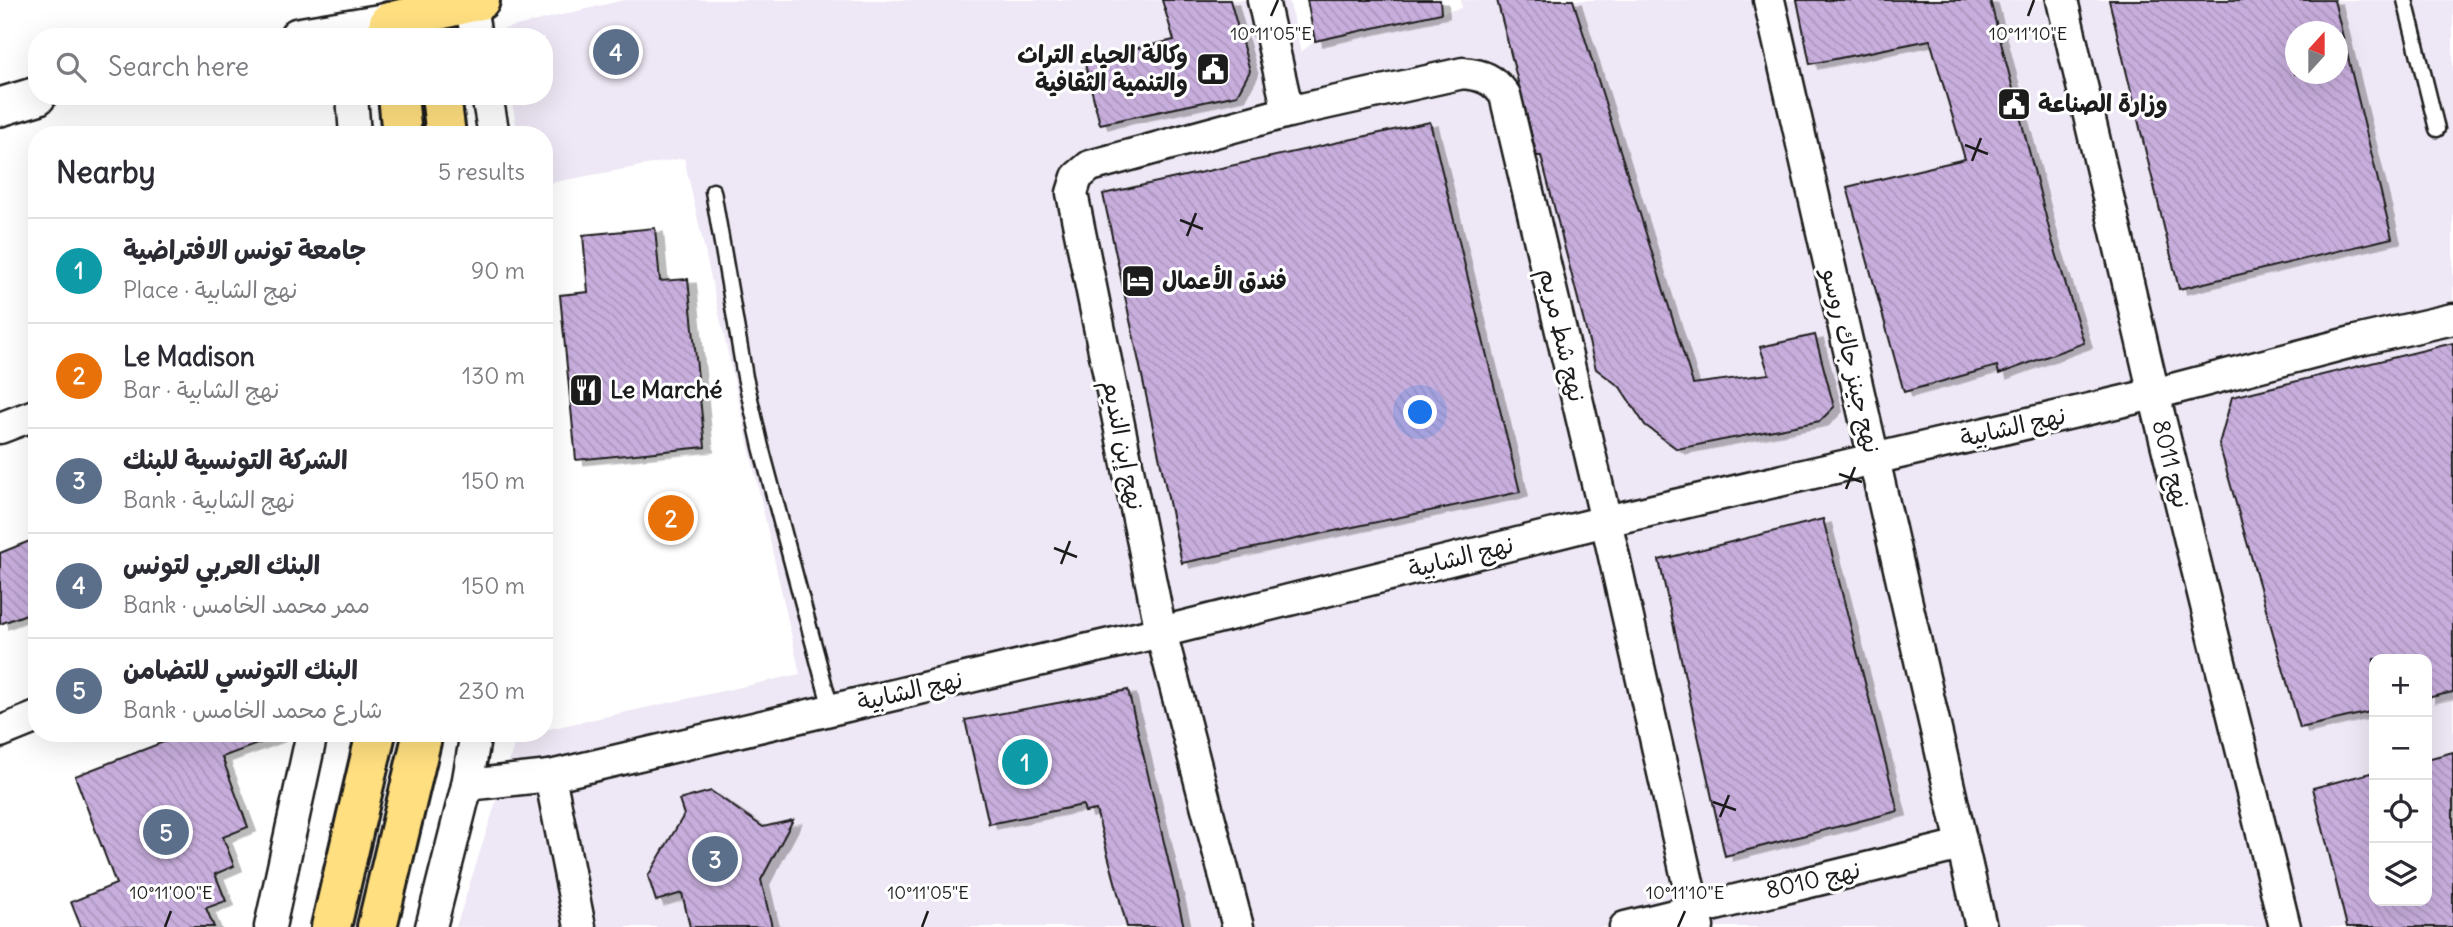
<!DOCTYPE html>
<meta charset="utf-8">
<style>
body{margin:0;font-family:Delius,"Playpen Sans Arabic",sans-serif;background:#f7f7f7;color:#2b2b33}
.controls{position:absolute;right:21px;bottom:21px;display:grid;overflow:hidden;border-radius:14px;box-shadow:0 7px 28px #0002}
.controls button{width:63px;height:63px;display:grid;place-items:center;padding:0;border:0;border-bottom:2px solid #e1e1e2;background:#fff;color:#2b2b33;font:35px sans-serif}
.compass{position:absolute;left:2285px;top:21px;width:63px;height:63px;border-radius:50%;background:#fff;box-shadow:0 7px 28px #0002;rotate:21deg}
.you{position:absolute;left:1421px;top:413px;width:24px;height:24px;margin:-18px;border:5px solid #fff;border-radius:50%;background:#1a73e8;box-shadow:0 0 0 10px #1a73e833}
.badge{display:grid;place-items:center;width:46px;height:46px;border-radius:50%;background:#111827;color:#fff;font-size:23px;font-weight:700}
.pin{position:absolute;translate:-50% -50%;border:4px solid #fff;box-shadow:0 2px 7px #0006}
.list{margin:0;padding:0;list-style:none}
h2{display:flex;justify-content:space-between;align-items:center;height:91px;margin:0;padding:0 28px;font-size:30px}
h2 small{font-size:23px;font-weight:400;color:#7c7c81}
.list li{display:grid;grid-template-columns:46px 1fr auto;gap:21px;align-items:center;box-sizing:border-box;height:105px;padding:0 28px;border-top:2px solid #e1e1e2}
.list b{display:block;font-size:26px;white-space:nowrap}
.list p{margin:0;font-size:23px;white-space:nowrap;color:#7c7c81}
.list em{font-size:23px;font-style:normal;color:#7c7c81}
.icon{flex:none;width:38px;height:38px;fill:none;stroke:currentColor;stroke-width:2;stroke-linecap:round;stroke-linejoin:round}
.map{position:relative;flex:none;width:2453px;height:927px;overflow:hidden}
.search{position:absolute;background:#fff;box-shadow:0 7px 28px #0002;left:28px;top:28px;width:525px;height:77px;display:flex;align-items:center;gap:18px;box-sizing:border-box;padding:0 24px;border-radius:28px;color:#7c7c81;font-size:26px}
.panel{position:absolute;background:#fff;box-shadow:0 7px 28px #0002;left:28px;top:126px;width:525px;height:616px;border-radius:28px}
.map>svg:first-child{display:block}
</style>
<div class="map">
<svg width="2453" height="927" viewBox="0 0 2453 927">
<defs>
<pattern id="building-back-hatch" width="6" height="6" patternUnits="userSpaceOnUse" patternTransform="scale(1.75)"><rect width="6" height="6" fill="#c8aedd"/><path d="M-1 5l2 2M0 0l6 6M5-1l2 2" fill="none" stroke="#ab95bd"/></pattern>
<filter id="shadow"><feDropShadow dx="8" dy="4.5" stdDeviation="0" flood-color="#0004"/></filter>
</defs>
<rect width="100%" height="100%" fill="#fff"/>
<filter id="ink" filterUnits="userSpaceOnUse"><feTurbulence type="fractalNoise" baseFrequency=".0143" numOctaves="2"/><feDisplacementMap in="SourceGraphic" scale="14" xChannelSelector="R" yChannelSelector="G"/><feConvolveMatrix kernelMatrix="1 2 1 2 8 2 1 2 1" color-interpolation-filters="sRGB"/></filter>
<g filter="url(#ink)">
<path fill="#eee7f5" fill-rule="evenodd" d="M 624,0 L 1289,0 L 1301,52 L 1315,41 L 1462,8 L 1461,0 L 2453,0 L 2453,927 L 456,927 L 517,736 L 544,733 L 544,730 L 800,674 L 684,158 L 544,184 L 544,135 L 518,135 L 511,96 L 544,96 L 544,37 L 500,37 L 499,30 ZM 2296,32 L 2338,32 L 2338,74 L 2296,74 ZM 2374,659 L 2427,659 L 2427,901 L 2374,901 Z"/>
<g fill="url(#building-back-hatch)" stroke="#1c1c1c" stroke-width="2" fill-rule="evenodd" filter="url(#shadow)">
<path d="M 1162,0 L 1230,0 L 1250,71 L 1237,95 L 1100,124 L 1084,60 L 1174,40 Z"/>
<path d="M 1307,0 L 1440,0 L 1441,13 L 1315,41 Z"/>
<path d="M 1497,0 L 1573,0 L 1693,384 L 1769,374 L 1760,347 L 1815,335 L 1834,407 L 1820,421 L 1677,449 L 1645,425 L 1620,387 L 1596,369 L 1541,156 L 1537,156 Z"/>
<path d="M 1797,0 L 1990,0 L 2052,240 L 2084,343 L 1999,374 L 1997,366 L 1904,392 L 1847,187 L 1965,159 L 1930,40 L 1810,64 Z"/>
<path d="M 2109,0 L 2334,0 L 2392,238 L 2179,289 ZM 2295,32 L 2337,32 L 2337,74 L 2295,74 Z"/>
<path d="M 1430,122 L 1520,492 L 1182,563 L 1103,194 Z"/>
<path d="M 655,228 L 660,281 L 688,279 L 705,447 L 576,460 L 560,295 L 588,292 L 583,235 Z"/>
<path d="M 2453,343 L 2453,692 L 2427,698 L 2427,659 L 2374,659 L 2374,711 L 2300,728 L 2219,444 L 2232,397 Z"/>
<path d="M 1823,519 L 1898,811 L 1725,856 L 1659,560 Z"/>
<path d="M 37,538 L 37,610 L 0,624 L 0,553 Z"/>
<path d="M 1128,690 L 1184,927 L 1127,927 L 1096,810 L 1085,812 L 1083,805 L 989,824 L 965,720 Z"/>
<path d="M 187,733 L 275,733 L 276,737 L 222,757 L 248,827 L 223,837 L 234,866 L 215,874 L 226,901 L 206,908 L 214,927 L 81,927 L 71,902 L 116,884 L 75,776 Z"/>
<path d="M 2453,752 L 2453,927 L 2347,927 L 2313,788 L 2374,772 L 2374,901 L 2427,901 L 2427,759 Z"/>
<path d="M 711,791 L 763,827 L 793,820 L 761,880 L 772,927 L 690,927 L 682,893 L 656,901 L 648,876 L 684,815 L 679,800 Z"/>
</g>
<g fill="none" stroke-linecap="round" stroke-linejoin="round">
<g stroke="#1c1c1c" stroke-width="19">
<g id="service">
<path d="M 2405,0 L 2437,129"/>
<path d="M 713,191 L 745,377 L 761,447 L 831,709"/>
</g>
</g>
<g stroke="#1c1c1c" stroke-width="35">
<g id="minor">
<path d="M 470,0 L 476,37"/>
<path d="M 1263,0 L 1288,112 L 1463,73 C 1483,75 1493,79 1505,95 L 1606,521 L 1698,927"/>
<path d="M 1769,0 L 1981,927"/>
<path d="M 2062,0 L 2154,394 L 2285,927"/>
<path d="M 352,96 L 355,135"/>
<path d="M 487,96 L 494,135"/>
<path d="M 0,428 L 37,414"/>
<path d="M 0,732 L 37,717"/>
<path d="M 550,776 L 580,927"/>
<path d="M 467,785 L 550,776 L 1161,632 L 1606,521 L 2154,394 L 2356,341 L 2453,319"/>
<path d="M 270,927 L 312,733"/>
<path d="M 431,927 L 467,785 L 476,733"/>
<path d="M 1238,927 L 1161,632 L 1072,193 L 1077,177 L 1090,166 L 1288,112"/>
<path d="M 1625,927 L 1961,845"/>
</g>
</g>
<g stroke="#1c1c1c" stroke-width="42">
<g id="tertiary">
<path d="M 298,37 L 389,22"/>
<path d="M 0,107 L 37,96"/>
</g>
</g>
<g stroke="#1c1c1c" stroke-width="44">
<g id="primary">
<path d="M 389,22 L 480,0"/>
<path d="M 398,96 L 402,135"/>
<path d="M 441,96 L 446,135"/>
<path d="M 331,927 L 376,733"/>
<path d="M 377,927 L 423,733"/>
</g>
</g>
<use href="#service" stroke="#fff" stroke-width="14"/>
<use href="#minor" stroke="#fff" stroke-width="30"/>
<use href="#tertiary" stroke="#fff" stroke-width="37"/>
<use href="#primary" stroke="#ffdf80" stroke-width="38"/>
</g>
</g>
<path fill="none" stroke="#1c1c1c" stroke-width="2.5" d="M 1271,16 L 1278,0M 2028,16 L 2034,0M 1965,145 L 1988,154M 1972,161 L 1981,138M 1180,220 L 1203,229M 1187,236 L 1196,213M 1839,474 L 1862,482M 1846,489 L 1855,467M 1054,548 L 1077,557M 1061,564 L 1070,541M 1713,802 L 1736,810M 1720,817 L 1729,795M 165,927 L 171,911M 922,927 L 928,911M 1678,927 L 1685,911"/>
<defs>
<g id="civic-square" transform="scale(1.75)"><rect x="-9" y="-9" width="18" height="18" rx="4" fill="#1c1c1c" stroke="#fff"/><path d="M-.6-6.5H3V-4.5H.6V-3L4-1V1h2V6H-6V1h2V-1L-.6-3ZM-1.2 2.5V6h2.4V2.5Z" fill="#fff"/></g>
<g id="hotel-square" transform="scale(1.75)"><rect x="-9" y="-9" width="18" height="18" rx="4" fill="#1c1c1c" stroke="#fff"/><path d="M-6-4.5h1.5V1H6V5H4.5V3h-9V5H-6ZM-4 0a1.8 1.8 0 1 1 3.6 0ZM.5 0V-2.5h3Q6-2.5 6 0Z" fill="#fff"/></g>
<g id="restaurant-square" transform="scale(1.75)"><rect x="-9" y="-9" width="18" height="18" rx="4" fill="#1c1c1c" stroke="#fff"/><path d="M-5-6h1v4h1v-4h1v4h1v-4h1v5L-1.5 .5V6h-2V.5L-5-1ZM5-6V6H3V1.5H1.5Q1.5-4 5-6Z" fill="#fff"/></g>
</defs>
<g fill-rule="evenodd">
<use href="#civic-square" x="1213" y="69"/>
<use href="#civic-square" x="2014" y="104"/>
<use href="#hotel-square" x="1138" y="281"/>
<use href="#restaurant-square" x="586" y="390"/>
</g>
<g text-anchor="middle" stroke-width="6" stroke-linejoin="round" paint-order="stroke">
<g font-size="24" font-weight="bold" fill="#1c1c1c" stroke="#fff" text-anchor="start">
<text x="1188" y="63" text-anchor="end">وكالة الحياء التراث<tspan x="1188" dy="28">والتنمية الثقافية</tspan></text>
<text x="2038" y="112">وزارة الصناعة</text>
<text x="1162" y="289">فندق الأعمال</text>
<text x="610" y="398">Le Marché</text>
</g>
<g font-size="24" fill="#1c1c1c" stroke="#fff">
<text transform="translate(1562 335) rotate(77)" y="8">نهج شط مريم</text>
<text transform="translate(1851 361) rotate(77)" y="8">نهج جينز جاك روسو</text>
<text transform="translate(2013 427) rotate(-13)" y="8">نهج الشابية</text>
<text transform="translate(1123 445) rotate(79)" y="8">نهج إبن النديم</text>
<text transform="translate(2171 464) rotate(76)" y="8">نهج 8011</text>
<text transform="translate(1461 557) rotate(-14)" y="8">نهج الشابية</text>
<text transform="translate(910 691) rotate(-13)" y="8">نهج الشابية</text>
<text transform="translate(1813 880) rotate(-13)" y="8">نهج 8010</text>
</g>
</g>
<g font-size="18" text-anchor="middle" fill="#1c1c1c" stroke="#fff" stroke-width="6" stroke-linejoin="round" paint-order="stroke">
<text x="1271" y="40">10°11'05"E</text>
<text x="2028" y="40">10°11'10"E</text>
<text x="171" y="899">10°11'00"E</text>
<text x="928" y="899">10°11'05"E</text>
<text x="1685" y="899">10°11'10"E</text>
</g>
</svg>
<div class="controls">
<button>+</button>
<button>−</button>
<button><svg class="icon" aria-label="locate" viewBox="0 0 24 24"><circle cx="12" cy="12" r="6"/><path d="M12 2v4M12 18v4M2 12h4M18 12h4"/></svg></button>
<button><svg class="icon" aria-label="layers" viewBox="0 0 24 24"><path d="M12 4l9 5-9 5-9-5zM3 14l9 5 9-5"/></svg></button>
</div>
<svg class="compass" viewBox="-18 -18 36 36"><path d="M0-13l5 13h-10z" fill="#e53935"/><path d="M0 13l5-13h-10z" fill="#7c7c81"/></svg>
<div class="you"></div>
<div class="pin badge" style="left:1025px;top:762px;background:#0f9aa8">1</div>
<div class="pin badge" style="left:671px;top:518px;background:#e8710a">2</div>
<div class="pin badge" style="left:715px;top:859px;background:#5c6f8a">3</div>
<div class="pin badge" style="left:616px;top:52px;background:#5c6f8a">4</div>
<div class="pin badge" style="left:166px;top:832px;background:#5c6f8a">5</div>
<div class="search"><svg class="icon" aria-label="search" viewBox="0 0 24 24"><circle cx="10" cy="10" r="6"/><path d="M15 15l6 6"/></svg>Search here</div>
<section class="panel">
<h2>Nearby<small>5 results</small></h2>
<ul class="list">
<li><span class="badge" style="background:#0f9aa8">1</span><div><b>جامعة تونس الافتراضية</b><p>Place · نهج الشابية</p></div><em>90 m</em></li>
<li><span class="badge" style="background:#e8710a">2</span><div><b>Le Madison</b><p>Bar · نهج الشابية</p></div><em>130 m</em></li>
<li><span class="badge" style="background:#5c6f8a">3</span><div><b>الشركة التونسية للبنك</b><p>Bank · نهج الشابية</p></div><em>150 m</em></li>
<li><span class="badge" style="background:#5c6f8a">4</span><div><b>البنك العربي لتونس</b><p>Bank · ممر محمد الخامس</p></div><em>150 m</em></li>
<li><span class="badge" style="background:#5c6f8a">5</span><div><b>البنك التونسي للتضامن</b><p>Bank · شارع محمد الخامس</p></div><em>230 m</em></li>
</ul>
</section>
</div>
